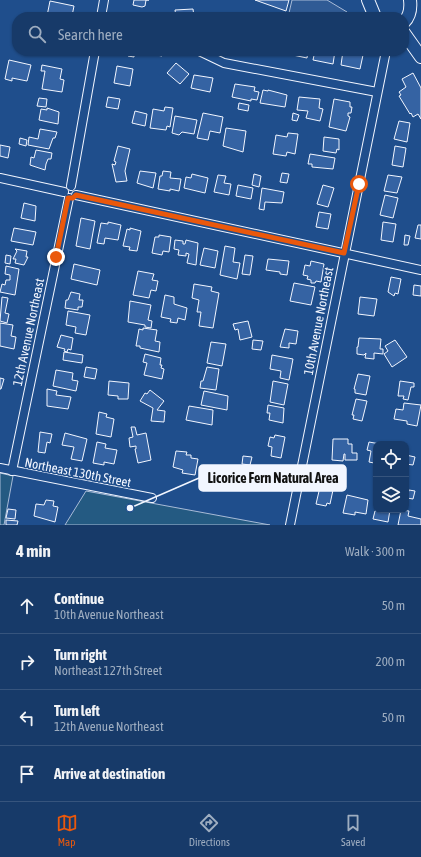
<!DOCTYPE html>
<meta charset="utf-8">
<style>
body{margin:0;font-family:"Asap Condensed",sans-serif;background:#20416f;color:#f1f3f6}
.controls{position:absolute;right:12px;bottom:12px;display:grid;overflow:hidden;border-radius:8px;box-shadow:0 1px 3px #0004}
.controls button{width:36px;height:36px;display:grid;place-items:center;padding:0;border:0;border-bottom:1px solid #36547d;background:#173a69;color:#f1f3f6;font:20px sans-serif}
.stop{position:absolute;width:12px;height:12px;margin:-9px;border:3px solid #ea580c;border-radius:50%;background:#fff}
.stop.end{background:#ea580c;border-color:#fff;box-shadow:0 1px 4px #0008}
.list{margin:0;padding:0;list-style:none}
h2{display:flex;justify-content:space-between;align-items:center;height:52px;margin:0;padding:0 16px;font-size:17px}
h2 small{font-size:13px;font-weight:400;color:#9eadc0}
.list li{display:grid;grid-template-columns:26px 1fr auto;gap:12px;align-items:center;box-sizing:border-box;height:56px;padding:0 16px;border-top:1px solid #36547d}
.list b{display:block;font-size:15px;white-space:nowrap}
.list p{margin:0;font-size:13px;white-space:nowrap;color:#9eadc0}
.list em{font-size:13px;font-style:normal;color:#9eadc0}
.icon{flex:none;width:22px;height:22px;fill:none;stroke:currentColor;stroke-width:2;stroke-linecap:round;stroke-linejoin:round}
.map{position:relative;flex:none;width:421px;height:525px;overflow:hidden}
.search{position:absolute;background:#173a69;box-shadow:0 1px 3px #0004;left:12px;right:12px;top:12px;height:44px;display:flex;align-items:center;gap:10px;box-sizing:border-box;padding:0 14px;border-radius:16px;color:#9eadc0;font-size:15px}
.sheet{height:276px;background:#173a69}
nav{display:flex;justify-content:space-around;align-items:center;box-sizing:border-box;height:56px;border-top:1px solid #36547d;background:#173a69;font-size:11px;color:#9eadc0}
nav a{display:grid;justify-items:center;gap:2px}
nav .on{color:#ea580c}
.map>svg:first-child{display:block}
</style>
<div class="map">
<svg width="421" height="525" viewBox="0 0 421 525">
<rect width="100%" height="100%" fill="#1f4e8c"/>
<g fill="#245a82" stroke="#a8bbd7">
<path d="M 0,473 L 13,476 L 4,525 L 0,525 Z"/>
<path d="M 86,491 L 270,525 L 65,525 Z"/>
</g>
<path fill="#305b95" stroke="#a8bbd7" d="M 292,0 L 327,0 L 347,12 L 339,17 L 314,17 L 289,13 Z"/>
<g fill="#3563a3" stroke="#f2f6ff">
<path d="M 134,0 L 149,0 L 146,0 L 145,6 L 142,7 L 133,5 Z"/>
<path d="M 255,0 L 289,0 L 286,11 Z"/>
<path d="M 50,1 L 74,6 L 72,16 L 47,16 Z"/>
<path d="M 193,9 L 194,17 L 176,17 L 175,10 Z"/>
<path d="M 209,13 L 214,17 L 206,17 Z"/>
<path d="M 130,14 L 141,16 L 141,17 L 130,17 Z"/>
<path d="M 52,51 L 68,51 L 67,55 L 52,53 Z"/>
<path d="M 139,51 L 138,55 L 134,54 L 134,57 L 128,56 L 129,53 L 121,52 Z"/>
<path d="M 152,51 L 162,51 L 162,56 L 151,54 Z"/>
<path d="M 289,51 L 308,51 L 307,58 L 288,54 Z"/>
<path d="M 315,51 L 335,51 L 333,64 L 313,60 Z"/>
<path d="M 343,51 L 363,55 L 360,69 L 341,65 Z"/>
<path d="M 9,60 L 31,65 L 27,81 L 12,78 L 12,81 L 5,79 Z"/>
<path d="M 176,63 L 189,74 L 180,84 L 167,73 Z"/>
<path d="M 42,65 L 62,69 L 60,79 L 64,80 L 62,92 L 42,89 L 45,71 L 41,71 Z"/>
<path d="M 117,66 L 133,69 L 130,86 L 114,83 Z"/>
<path d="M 413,73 L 421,88 L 421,119 L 418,114 L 413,117 L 411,113 L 410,114 L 399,96 L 401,95 L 399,92 L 406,87 L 402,79 Z"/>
<path d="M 194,75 L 213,78 L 210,92 L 191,88 Z"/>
<path d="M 235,84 L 255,87 L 254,91 L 259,92 L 257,100 L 251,99 L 251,101 L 232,97 Z"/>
<path d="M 263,90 L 268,91 L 268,90 L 287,95 L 285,107 L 260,103 Z"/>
<path d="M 108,97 L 120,99 L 118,109 L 106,107 Z"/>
<path d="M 299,97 L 320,99 L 319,108 L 323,109 L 320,121 L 306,118 L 308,111 L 297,110 Z"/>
<path d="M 39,98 L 47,99 L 46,107 L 37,106 Z"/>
<path d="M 334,99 L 350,102 L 350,107 L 352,107 L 351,113 L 348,113 L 348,116 L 350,117 L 346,131 L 329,127 Z"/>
<path d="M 239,103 L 249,105 L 248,111 L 238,109 Z"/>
<path d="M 165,107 L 173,108 L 170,127 L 167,126 L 166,130 L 150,128 L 153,109 L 164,111 Z"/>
<path d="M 47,108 L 59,112 L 58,124 L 39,120 L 41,109 L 47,110 Z"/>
<path d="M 135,111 L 147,114 L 145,126 L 132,123 Z"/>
<path d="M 203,113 L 223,117 L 220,133 L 210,131 L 208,140 L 197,138 Z"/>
<path d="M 293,113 L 299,115 L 297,121 L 292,120 Z"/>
<path d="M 175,116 L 197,120 L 194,134 L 182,132 L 179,135 L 172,133 Z"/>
<path d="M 399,121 L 410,123 L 407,142 L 394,139 Z"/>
<path d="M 226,128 L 246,131 L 243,152 L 223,146 Z"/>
<path d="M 40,129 L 57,132 L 55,138 L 53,138 L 49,149 L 28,145 L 29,137 L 38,139 Z"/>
<path d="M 288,133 L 298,134 L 295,154 L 287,152 L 286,156 L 273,154 L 276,135 L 287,137 Z"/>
<path d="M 324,137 L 339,139 L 339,150 L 337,149 L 336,153 L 323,151 Z"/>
<path d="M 20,138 L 27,140 L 26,146 L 19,144 Z"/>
<path d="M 0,145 L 10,147 L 8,158 L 0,156 Z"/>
<path d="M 118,146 L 130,149 L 125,171 L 127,181 L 116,182 L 112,164 L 115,165 L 116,162 L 114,161 Z"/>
<path d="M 395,146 L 406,148 L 403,167 L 392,165 Z"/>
<path d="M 36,150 L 52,153 L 51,159 L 48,159 L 46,164 L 45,170 L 30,165 L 31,157 L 34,158 Z"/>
<path d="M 310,154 L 335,158 L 333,169 L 312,167 L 312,164 L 308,164 Z"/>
<path d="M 140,171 L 156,173 L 153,188 L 137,183 Z"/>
<path d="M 163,171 L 171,172 L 170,178 L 181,179 L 179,191 L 170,189 L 170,191 L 158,189 L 160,176 L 162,176 Z"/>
<path d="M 282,173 L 289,174 L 287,183 L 280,182 Z"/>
<path d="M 192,174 L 208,178 L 205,193 L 184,188 L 186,177 L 191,178 Z"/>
<path d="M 254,174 L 261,176 L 259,187 L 252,185 Z"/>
<path d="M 218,175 L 226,176 L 224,183 L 231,184 L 229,195 L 214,192 Z"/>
<path d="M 388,175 L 402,177 L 397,193 L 384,191 Z"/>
<path d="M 238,185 L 253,188 L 251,199 L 236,196 Z"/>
<path d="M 323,185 L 334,188 L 328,207 L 317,204 Z"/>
<path d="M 262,188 L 284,192 L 282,203 L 265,202 L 264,210 L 259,209 Z"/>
<path d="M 385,195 L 398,198 L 393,218 L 380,215 Z"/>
<path d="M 24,203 L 36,206 L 35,221 L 21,218 Z"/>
<path d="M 319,212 L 331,214 L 328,229 L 316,227 Z"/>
<path d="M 81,218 L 95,221 L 90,249 L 76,246 Z"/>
<path d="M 108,222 L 121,225 L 118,240 L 105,238 L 104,244 L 97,243 L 101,223 L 108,224 Z"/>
<path d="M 383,222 L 396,224 L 393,242 L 381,240 Z"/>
<path d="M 418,225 L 421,225 L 421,239 L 415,238 Z"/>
<path d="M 14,228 L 36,232 L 33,245 L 11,241 Z"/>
<path d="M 130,228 L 141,231 L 137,251 L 129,250 L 130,247 L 123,246 L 127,229 L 130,230 Z"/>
<path d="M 159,235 L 171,237 L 169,252 L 163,251 L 162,255 L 152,253 L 155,237 L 159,237 Z"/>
<path d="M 405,235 L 410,236 L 408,245 L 404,245 Z"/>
<path d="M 175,240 L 183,241 L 183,244 L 185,244 L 186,240 L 198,243 L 196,265 L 187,263 L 189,254 L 186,253 L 186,256 L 178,255 L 179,250 L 174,249 Z"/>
<path d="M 225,246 L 235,248 L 233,262 L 240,263 L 237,279 L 220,275 Z"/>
<path d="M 204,248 L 218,251 L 215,268 L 200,265 Z"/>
<path d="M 15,249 L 27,251 L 26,257 L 28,257 L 24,265 L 15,263 L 16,259 L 13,259 L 17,251 Z"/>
<path d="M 6,255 L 11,256 L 10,264 L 5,263 Z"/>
<path d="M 245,255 L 253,256 L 250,275 L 242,274 Z"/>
<path d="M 268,259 L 289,261 L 287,275 L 280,274 L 280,272 L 266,270 Z"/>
<path d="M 311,261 L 324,264 L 321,282 L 316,281 L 315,283 L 311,283 L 311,280 L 307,279 L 308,276 L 303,275 L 305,265 L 310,266 Z"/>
<path d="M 74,264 L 100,270 L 97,285 L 71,279 Z"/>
<path d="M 6,266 L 19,269 L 15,295 L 0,292 L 2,284 L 5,285 L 6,280 L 10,280 L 10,275 L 5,274 Z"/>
<path d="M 138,271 L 154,274 L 152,280 L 158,281 L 156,291 L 151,290 L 149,298 L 133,295 Z"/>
<path d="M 391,277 L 401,279 L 398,294 L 395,293 L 394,296 L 388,292 Z"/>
<path d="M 294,283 L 315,287 L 311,305 L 290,301 Z"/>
<path d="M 194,284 L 212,287 L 211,291 L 219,293 L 213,328 L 199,326 L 201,312 L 197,312 L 199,300 L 192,298 Z"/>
<path d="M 414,285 L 421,286 L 421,296 L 413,295 Z"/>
<path d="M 71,292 L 80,294 L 79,300 L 83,300 L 82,307 L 78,307 L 78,310 L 65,308 L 66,300 L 68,300 Z"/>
<path d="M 165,295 L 174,297 L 174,304 L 187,308 L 185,320 L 178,318 L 177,323 L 170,322 L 171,319 L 161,317 Z"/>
<path d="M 2,297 L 8,298 L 5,313 L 9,314 L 7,323 L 0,321 Z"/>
<path d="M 360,297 L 377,299 L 374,316 L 358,314 Z"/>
<path d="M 130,301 L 151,305 L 148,320 L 152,321 L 151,328 L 145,327 L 145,325 L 128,322 Z"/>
<path d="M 68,311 L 90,315 L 86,335 L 75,333 L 76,327 L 66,325 Z"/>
<path d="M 248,321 L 252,337 L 240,340 L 238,329 L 235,330 L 233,324 Z"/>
<path d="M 0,323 L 13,325 L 11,336 L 16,337 L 14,349 L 0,346 Z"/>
<path d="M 143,328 L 157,330 L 155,341 L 160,342 L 159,352 L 140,348 L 140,346 L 136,346 L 139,329 L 143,330 Z"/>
<path d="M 285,329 L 298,331 L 296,344 L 289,343 L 289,348 L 280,347 Z"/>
<path d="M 61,335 L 73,338 L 71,350 L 68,349 L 67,352 L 64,351 L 65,349 L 57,347 Z"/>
<path d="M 359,338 L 381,339 L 380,349 L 383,349 L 383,354 L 374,353 L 374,359 L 365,358 L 366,353 L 364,355 L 357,354 L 357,347 L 358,347 Z"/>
<path d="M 253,340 L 263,341 L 261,350 L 252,349 Z"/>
<path d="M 395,340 L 407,357 L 392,367 L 384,354 L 388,351 L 385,346 Z"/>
<path d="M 211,342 L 226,344 L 222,366 L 207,363 Z"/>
<path d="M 64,352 L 83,355 L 82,363 L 63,360 Z"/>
<path d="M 145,354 L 161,358 L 160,365 L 162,365 L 161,368 L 164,369 L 162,379 L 144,375 L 147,363 L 143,362 Z"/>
<path d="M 272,355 L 293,359 L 289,380 L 280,378 L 281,371 L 270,369 Z"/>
<path d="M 86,367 L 97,369 L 95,379 L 84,377 Z"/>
<path d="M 207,367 L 219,369 L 216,390 L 200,388 L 201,381 L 203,381 Z"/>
<path d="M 56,370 L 73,373 L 72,380 L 78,381 L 76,391 L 53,386 Z"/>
<path d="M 358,374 L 370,376 L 366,395 L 355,393 L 355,389 L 354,389 Z"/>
<path d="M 0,378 L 4,379 L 1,389 L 0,389 Z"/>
<path d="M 109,381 L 129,383 L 128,399 L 118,399 L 118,396 L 108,395 Z"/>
<path d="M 273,381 L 288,384 L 284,405 L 270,402 Z"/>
<path d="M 400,381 L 414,383 L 414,387 L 411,387 L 408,400 L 403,399 L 404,396 L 398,396 Z"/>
<path d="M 47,389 L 57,391 L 56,395 L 71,397 L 68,409 L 47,406 Z"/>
<path d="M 150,390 L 164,401 L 157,410 L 165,411 L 164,422 L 151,421 L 153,408 L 140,401 L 145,393 L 147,394 Z"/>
<path d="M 204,391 L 228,396 L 227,410 L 201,405 Z"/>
<path d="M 356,399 L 367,401 L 362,421 L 353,419 L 354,415 L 352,415 Z"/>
<path d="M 404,403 L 421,405 L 417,426 L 407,424 L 407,421 L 394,419 L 396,409 L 403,410 Z"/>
<path d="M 268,405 L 284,408 L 283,423 L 269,420 L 270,413 L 267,413 Z"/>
<path d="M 189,406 L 213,410 L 212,425 L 186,420 Z"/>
<path d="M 99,412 L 107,414 L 106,417 L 114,419 L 111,437 L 96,434 Z"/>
<path d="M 131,427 L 135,427 L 137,435 L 146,433 L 151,460 L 138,463 L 135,449 L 136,449 L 136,446 L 130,447 L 129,438 L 133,437 Z"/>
<path d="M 40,432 L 52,434 L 50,443 L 47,442 L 45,453 L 38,452 Z"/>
<path d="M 65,433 L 87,439 L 82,461 L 71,459 L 74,447 L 62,445 Z"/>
<path d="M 275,435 L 285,437 L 281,458 L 271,456 L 272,447 L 268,446 L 270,437 L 274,438 Z"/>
<path d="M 333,439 L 348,439 L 348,444 L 352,444 L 352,453 L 357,453 L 357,460 L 345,460 L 345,454 L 344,454 L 343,461 L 332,460 Z"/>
<path d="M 97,442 L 106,444 L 105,448 L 117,450 L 114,464 L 104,462 L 104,465 L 93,463 Z"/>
<path d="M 369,442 L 380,444 L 376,444 L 376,461 L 374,463 L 369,462 L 371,451 L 367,450 Z"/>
<path d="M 176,451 L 187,452 L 186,455 L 191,455 L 191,458 L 198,459 L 195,475 L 182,473 L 183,470 L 173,467 Z"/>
<path d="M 406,455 L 415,457 L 413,465 L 406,464 Z"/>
<path d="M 243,456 L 252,457 L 250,465 L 242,464 Z"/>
<path d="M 320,487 L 333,490 L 330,504 L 327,503 L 326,506 L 316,504 Z"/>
<path d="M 409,490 L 415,491 L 413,499 L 407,498 Z"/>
<path d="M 347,495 L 368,500 L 366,514 L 355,512 L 355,515 L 343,513 Z"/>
<path d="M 46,500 L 54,501 L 53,506 L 58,507 L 55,522 L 34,516 L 36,504 L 44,505 Z"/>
<path d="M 8,509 L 16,510 L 15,519 L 6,518 Z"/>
<path d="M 377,510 L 390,510 L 388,522 L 373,519 L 375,511 Z"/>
<path d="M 401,510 L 409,511 L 408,516 L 421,519 L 421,525 L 398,525 Z"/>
<path d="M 6,520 L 18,521 L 17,525 L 6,525 Z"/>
</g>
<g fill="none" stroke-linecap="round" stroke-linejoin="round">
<g stroke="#f2f6ff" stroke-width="10">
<g id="minor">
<path d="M 101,17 L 104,0"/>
<path d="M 199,51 L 224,63 L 377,92"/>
<path d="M 0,178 L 64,192"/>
<path d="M 71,186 L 95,51"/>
<path d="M 76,195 L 421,270"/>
<path d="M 0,468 L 152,498"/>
<path d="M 12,471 L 69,198"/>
<path d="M 290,525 L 386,51"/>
</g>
</g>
<g stroke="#f2f6ff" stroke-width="14">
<g id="secondary">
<path d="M 368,0 L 375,17"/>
<path d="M 404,22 C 410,16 411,8 410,0"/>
<path d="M 404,33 L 421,57"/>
</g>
</g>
<use href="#minor" stroke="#1f4e8c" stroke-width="8"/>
<use href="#secondary" stroke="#1f4e8c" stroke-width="12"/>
</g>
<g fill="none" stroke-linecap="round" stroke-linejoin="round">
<path stroke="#ea580c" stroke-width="5" d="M 56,257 L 68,198 L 73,198 L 76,195 L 344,253 L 359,184"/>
</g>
<g text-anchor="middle" stroke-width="3" stroke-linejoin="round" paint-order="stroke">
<g font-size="13" fill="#f2f6ff" stroke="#1f4e8c">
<text transform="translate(318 321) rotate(-79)" y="5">10th Avenue Northeast</text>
<text transform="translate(28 332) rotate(-78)" y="5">12th Avenue Northeast</text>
<text transform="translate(78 472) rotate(11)" y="5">Northeast 130th Street</text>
</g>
</g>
<path fill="none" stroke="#f2f6ff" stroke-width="1.5" d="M130 508L199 478"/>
<circle fill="#f2f6ff" stroke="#1f4e8c" stroke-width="1.5" cx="130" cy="508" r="4"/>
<rect fill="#f2f6ff" stroke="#f2f6ff" stroke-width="1.5" x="199" y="465" width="147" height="26" rx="4"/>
<g font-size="14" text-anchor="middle" font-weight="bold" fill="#111">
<text x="273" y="483">Licorice Fern Natural Area</text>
</g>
</svg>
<div class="controls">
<button><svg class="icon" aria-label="locate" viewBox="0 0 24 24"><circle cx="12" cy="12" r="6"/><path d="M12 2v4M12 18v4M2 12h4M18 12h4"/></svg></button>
<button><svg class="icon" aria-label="layers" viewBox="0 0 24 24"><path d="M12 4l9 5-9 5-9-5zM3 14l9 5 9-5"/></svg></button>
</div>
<div class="stop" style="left:359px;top:184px"></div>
<div class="stop end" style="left:56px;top:257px"></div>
<div class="search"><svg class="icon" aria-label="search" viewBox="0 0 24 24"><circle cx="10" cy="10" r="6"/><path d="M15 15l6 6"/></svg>Search here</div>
</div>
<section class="sheet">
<h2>4 min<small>Walk · 300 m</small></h2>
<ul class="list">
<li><svg class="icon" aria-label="ahead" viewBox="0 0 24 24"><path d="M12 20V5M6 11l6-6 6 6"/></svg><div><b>Continue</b><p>10th Avenue Northeast</p></div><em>50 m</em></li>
<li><svg class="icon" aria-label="right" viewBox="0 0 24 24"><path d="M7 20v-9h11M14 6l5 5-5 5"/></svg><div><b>Turn right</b><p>Northeast 127th Street</p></div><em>200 m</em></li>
<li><svg class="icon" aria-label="left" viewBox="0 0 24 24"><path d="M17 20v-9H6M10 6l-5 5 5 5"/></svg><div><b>Turn left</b><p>12th Avenue Northeast</p></div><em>50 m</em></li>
<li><svg class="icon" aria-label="arrive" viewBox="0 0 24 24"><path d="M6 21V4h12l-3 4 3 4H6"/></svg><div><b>Arrive at destination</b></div></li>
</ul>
</section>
<nav>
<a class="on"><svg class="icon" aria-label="map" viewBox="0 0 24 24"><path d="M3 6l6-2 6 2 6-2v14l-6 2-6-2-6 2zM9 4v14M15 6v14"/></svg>Map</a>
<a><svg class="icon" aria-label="directions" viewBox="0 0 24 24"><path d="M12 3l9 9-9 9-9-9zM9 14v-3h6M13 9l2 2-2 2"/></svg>Directions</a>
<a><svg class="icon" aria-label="saved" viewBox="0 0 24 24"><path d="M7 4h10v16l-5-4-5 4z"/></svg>Saved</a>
</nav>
